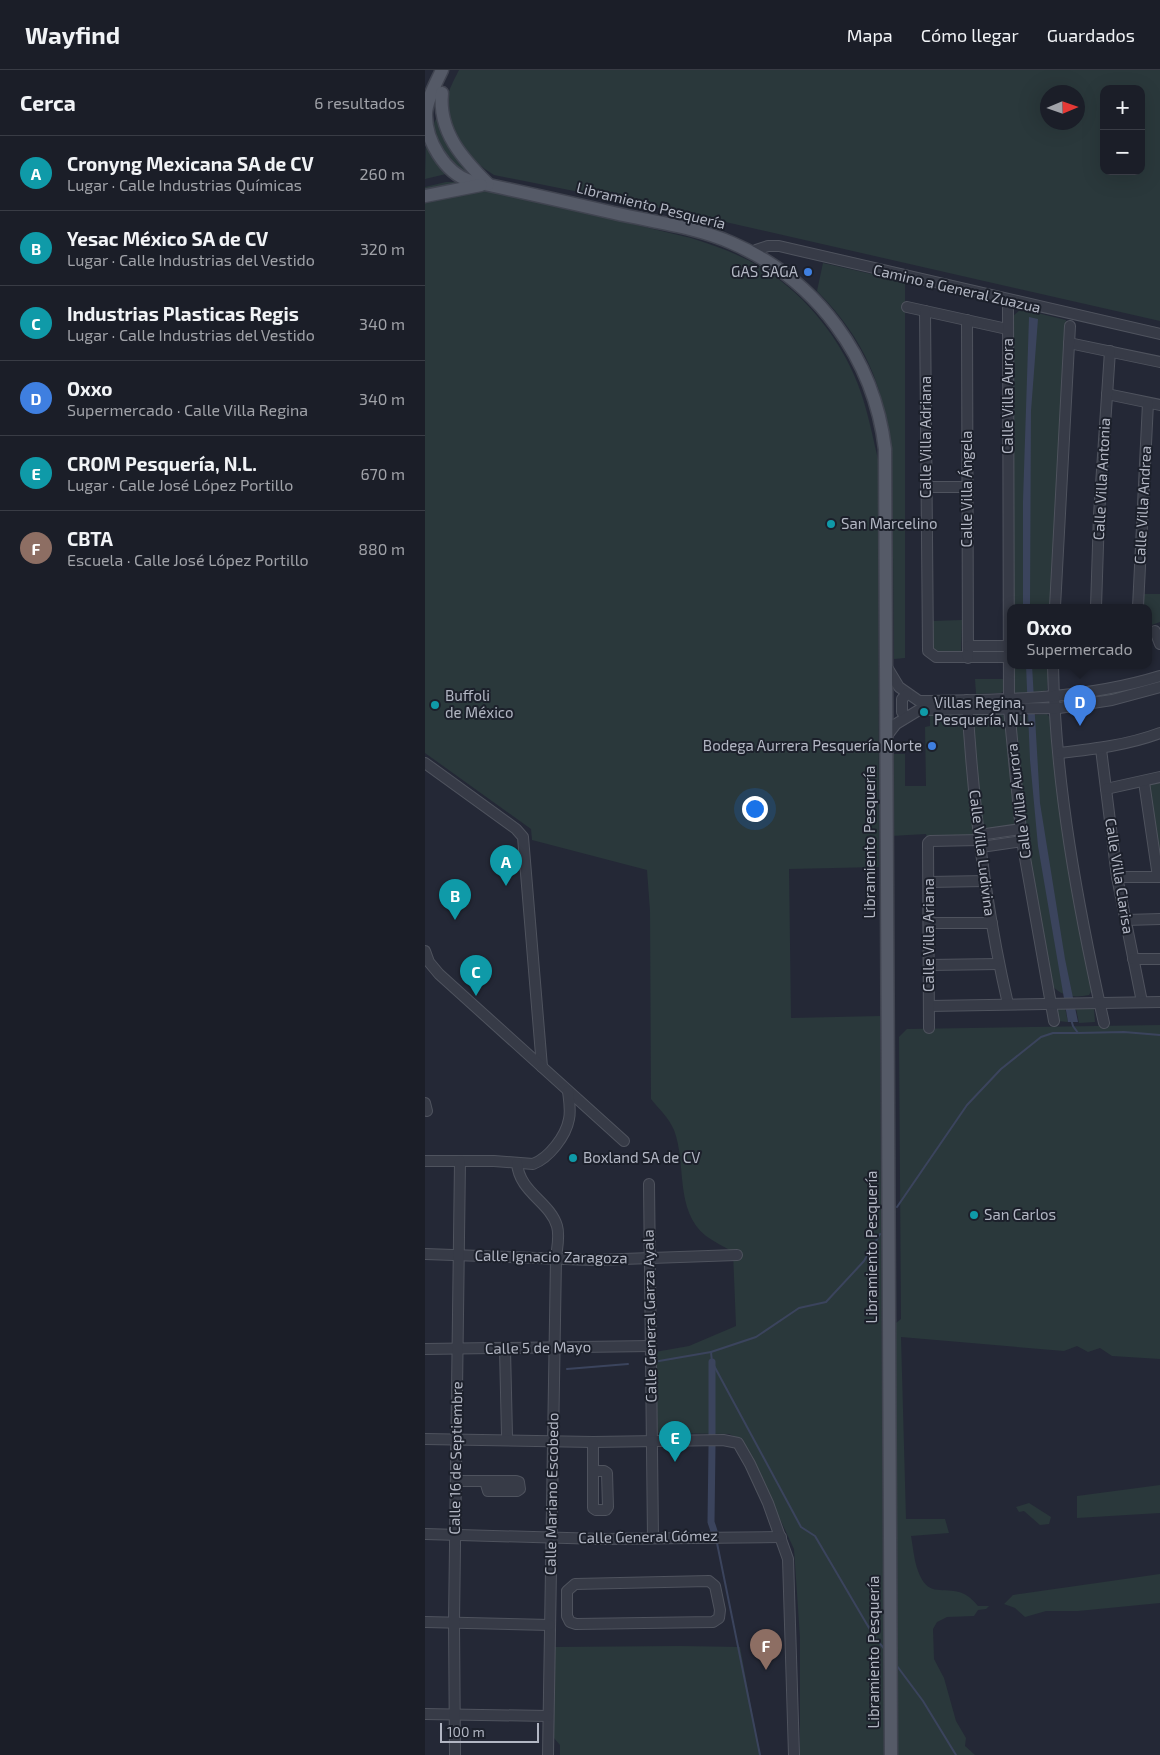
<!DOCTYPE html>
<html lang="es">
<meta charset="utf-8">
<style>
body{margin:0;font-family:"Exo 2",sans-serif;background:#242730;color:#f1f3f6}
.controls{position:absolute;right:15px;top:15px;display:grid;overflow:hidden;border-radius:10px;box-shadow:0 5px 20px #0002}
.controls button{width:45px;height:45px;display:grid;place-items:center;padding:0;border:0;border-bottom:1px solid #393c45;background:#1b1e28;color:#f1f3f6;font:25px sans-serif}
.compass{position:absolute;left:615px;top:15px;width:45px;height:45px;border-radius:50%;background:#1b1e28;box-shadow:0 5px 20px #0002;rotate:88deg}
.scale{position:absolute;left:15px;bottom:12px;width:99px;box-sizing:border-box;padding-left:5px;border:2px solid #b2b6c3;border-top:0;font-size:14px;line-height:18px;white-space:nowrap;color:#b2b6c3;-webkit-text-stroke:4px #1c202b;paint-order:stroke}
.you{position:absolute;left:329px;top:738px;width:18px;height:18px;margin:-12px;border:4px solid #fff;border-radius:50%;background:#1a73e8;box-shadow:0 0 0 8px #1a73e833}
.badge{display:grid;place-items:center;width:32px;height:32px;border-radius:50%;background:#91a4e9;color:#fff;font-size:16px;font-weight:700}
.pin{position:absolute;translate:-50% -41px;filter:drop-shadow(0 1px 2px #0008)}
.pin::after{content:'';position:absolute;top:26px;width:18px;height:15px;background:inherit;clip-path:polygon(0 0,100% 0,50% 100%)}
.popup{position:absolute;left:582px;top:534px;width:145px;height:65px;box-sizing:border-box;display:grid;place-content:center;border-radius:10px;background:#1b1e28;filter:drop-shadow(0 1px 4px #0005);font-size:16px;white-space:nowrap;color:#a0a2a8}
.popup b{font-size:19px;color:#f1f3f6}
.popup::after{content:'';position:absolute;left:50%;top:100%;margin-left:-10px;border:10px solid transparent;border-top-color:#1b1e28}
.list{margin:0;padding:0;list-style:none}
h2{display:flex;justify-content:space-between;align-items:center;height:65px;margin:0;padding:0 20px;font-size:21px}
h2 small{font-size:16px;font-weight:400;color:#a0a2a8}
.list li{display:grid;grid-template-columns:32px 1fr auto;gap:15px;align-items:center;box-sizing:border-box;height:75px;padding:0 20px;border-top:1px solid #393c45}
.list b{display:block;font-size:19px;white-space:nowrap}
.list p{margin:0;font-size:16px;white-space:nowrap;color:#a0a2a8}
.list em{font-size:16px;font-style:normal;color:#a0a2a8}
.map{position:relative;flex:none;width:735px;height:1685px;overflow:hidden}
header{display:flex;align-items:center;gap:30px;box-sizing:border-box;height:70px;padding:0 25px;background:#1b1e28;border-bottom:1px solid #393c45}
header strong{font-size:24px}
nav{display:flex;gap:28px;margin-inline-start:auto;font-size:18px}
main{display:flex}
aside{flex:1;background:#1b1e28}
.map>svg:first-child{display:block}
</style>
<header>
<strong>Wayfind</strong>
<nav><a>Mapa</a><a>Cómo llegar</a><a>Guardados</a></nav>
</header>
<main>
<aside>
<h2>Cerca<small>6 resultados</small></h2>
<ul class="list">
<li><span class="badge" style="background:#0f9aa8">A</span><div><b>Cronyng Mexicana SA de CV</b><p>Lugar · Calle Industrias Químicas</p></div><em>260 m</em></li>
<li><span class="badge" style="background:#0f9aa8">B</span><div><b>Yesac México SA de CV</b><p>Lugar · Calle Industrias del Vestido</p></div><em>320 m</em></li>
<li><span class="badge" style="background:#0f9aa8">C</span><div><b>Industrias Plasticas Regis</b><p>Lugar · Calle Industrias del Vestido</p></div><em>340 m</em></li>
<li><span class="badge" style="background:#3f7fe0">D</span><div><b>Oxxo</b><p>Supermercado · Calle Villa Regina</p></div><em>340 m</em></li>
<li><span class="badge" style="background:#0f9aa8">E</span><div><b>CROM Pesquería, N.L.</b><p>Lugar · Calle José López Portillo</p></div><em>670 m</em></li>
<li><span class="badge" style="background:#8d6e63">F</span><div><b>CBTA</b><p>Escuela · Calle José López Portillo</p></div><em>880 m</em></li>
</ul>
</aside>
<div class="map">
<svg width="735" height="1685" viewBox="0 0 735 1685">
<rect width="100%" height="100%" fill="#242836"/>
<g fill="#2a383b" fill-rule="evenodd">
<path d="M 34,0 L 735,0 L 735,251 L 274,146 L 69,105 C 42,88 17,61 23,25 C 25,17 30,8 34,0 ZM 679,19 L 716,19 L 716,101 L 679,101 ZM 622,22 L 652,22 L 652,52 L 622,52 Z"/>
<path d="M 13,45 L 40,98 L 40,104 L 17,85 L 7,57 Z"/>
<path d="M 1,71 L 22,104 L 21,104 L 0,109 Z"/>
<path d="M 21,112 L 30,112 L 31,115 L 0,121 L 0,117 Z"/>
<path d="M 64,120 L 266,168 C 292,176 319,186 342,201 C 382,227 415,269 432,312 C 442,337 447,364 453,389 L 454,797 L 364,799 L 366,948 L 455,946 L 459,1685 L 375,1685 L 375,1568 L 369,1479 L 318,1370 L 304,1364 L 233,1363 L 230,1282 L 264,1276 L 311,1256 L 308,1182 C 300,1177 289,1172 281,1166 C 249,1140 262,1094 249,1060 C 244,1048 234,1039 226,1029 L 225,841 L 222,800 L 107,770 L 106,759 L 0,683 L 0,130 Z"/>
<path d="M 398,193 L 473,210 L 480,214 L 480,588 L 469,589 L 467,386 C 459,316 441,271 392,221 Z"/>
<path d="M 596,239 L 641,250 L 625,537 L 588,537 L 588,246 Z"/>
<path d="M 717,524 L 735,524 L 735,552 L 724,556 L 724,537 L 717,537 Z"/>
<path d="M 537,550 L 536,582 L 510,583 L 508,581 L 507,551 Z"/>
<path d="M 589,595 L 624,595 L 622,620 L 616,622 L 590,623 Z"/>
<path d="M 550,609 L 579,609 L 579,621 L 576,623 L 551,624 Z"/>
<path d="M 735,610 L 735,612 C 713,620 658,636 637,632 L 690,622 Z"/>
<path d="M 535,644 L 538,647 L 551,762 L 547,766 L 502,768 L 501,764 L 466,766 L 467,684 L 480,684 L 480,716 L 501,716 L 500,657 L 505,656 L 505,645 Z"/>
<path d="M 576,644 L 579,646 L 591,753 L 589,756 L 562,759 L 557,756 L 547,648 L 551,645 Z"/>
<path d="M 622,644 L 626,649 L 656,868 L 667,920 L 664,925 C 650,928 636,927 627,915 L 605,802 L 589,651 L 593,646 Z"/>
<path d="M 735,710 L 735,796 L 724,714 Z"/>
<path d="M 640,938 L 643,952 L 633,951 L 632,940 Z"/>
<path d="M 651,938 L 669,938 L 670,952 L 654,953 Z"/>
<path d="M 735,955 L 735,1289 L 687,1286 L 675,1278 L 663,1282 L 652,1276 L 639,1281 L 476,1267 L 481,1449 L 520,1449 L 524,1463 L 486,1466 C 488,1477 489,1490 493,1501 C 503,1527 514,1517 534,1522 C 542,1524 548,1530 553,1536 L 564,1536 L 561,1539 L 553,1540 L 549,1546 L 522,1547 L 512,1552 L 508,1559 L 509,1589 L 519,1608 L 531,1651 L 541,1668 L 540,1676 L 550,1685 L 473,1685 L 471,1253 L 476,1249 L 474,967 L 482,959 Z"/>
<path d="M 735,1415 L 735,1443 L 652,1448 L 652,1426 Z"/>
<path d="M 604,1433 L 626,1447 L 624,1454 L 615,1455 L 599,1441 L 594,1442 L 591,1437 Z"/>
<path d="M 735,1504 L 735,1533 L 653,1541 L 621,1541 L 600,1547 L 590,1538 L 579,1534 L 588,1525 Z"/>
<path d="M 255,1576 L 315,1577 L 335,1685 L 135,1685 L 135,1675 L 129,1668 L 129,1577 Z"/>
</g>
<g fill="#3b445d">
<path d="M 604,247 L 613,249 L 606,341 L 605,537 L 598,537 L 598,431 Z"/>
<path d="M 601,595 L 607,595 L 615,733 L 640,889 L 653,952 L 643,952 L 613,776 L 605,690 Z"/>
</g>
<g fill="none" stroke-linecap="round" stroke-linejoin="round">
<g stroke="#3b445d" stroke-width="2">
<path d="M 646,949 L 648,956 L 653,963 L 699,962 L 735,965"/>
<path d="M 472,1137 L 542,1035 L 576,999 L 616,967 L 628,963 L 653,963"/>
<path d="M 455,1164 L 439,1191 L 401,1232 L 374,1238 L 331,1267 L 286,1282 L 287,1292 L 376,1457 L 390,1466 L 447,1563 L 460,1580"/>
<path d="M 234,1291 L 286,1282"/>
<path d="M 142,1299 L 203,1294"/>
<path d="M 292,1473 L 335,1685"/>
<path d="M 472,1596 L 498,1631 L 531,1685"/>
</g>
<g stroke="#3b445d" stroke-width="7">
<path d="M 287,1364 L 287,1292"/>
<path d="M 287,1376 L 286,1452 L 289,1461"/>
</g>
<g stroke="#4f535e" stroke-width="12">
<g id="minor">
<path d="M 331,180 L 343,176 L 354,176 L 735,264"/>
<path d="M 482,237 L 582,259"/>
<path d="M 583,238 L 584,639 L 597,771 L 629,951"/>
<path d="M 500,241 L 503,581 L 511,587 L 580,587"/>
<path d="M 542,250 L 543,588"/>
<path d="M 644,273 L 735,292"/>
<path d="M 682,324 L 735,335"/>
<path d="M 501,417 L 542,417"/>
<path d="M 630,537 L 645,256"/>
<path d="M 671,537 L 674,445 L 685,281"/>
<path d="M 713,537 L 723,333"/>
<path d="M 730,561 L 735,574"/>
<path d="M 543,576 L 580,576"/>
<path d="M 628,595 C 630,713 653,837 679,953"/>
<path d="M 462,597 L 474,617 L 494,631 C 575,630 657,630 735,606"/>
<path d="M 542,630 C 548,732 560,835 583,934"/>
<path d="M 481,647 L 477,642 L 477,629 L 482,624"/>
<path d="M 461,667 L 471,654 L 494,640 L 634,638 L 687,630 L 735,617"/>
<path d="M 676,679 L 692,807 L 717,932"/>
<path d="M 635,683 C 669,679 703,675 735,663"/>
<path d="M 0,693 L 91,759 L 98,767 L 117,997"/>
<path d="M 719,712 L 733,807"/>
<path d="M 681,719 L 735,707"/>
<path d="M 554,765 L 596,759"/>
<path d="M 556,777 L 597,771"/>
<path d="M 692,807 L 735,807"/>
<path d="M 504,812 L 560,811"/>
<path d="M 701,850 L 735,849"/>
<path d="M 504,853 L 567,853"/>
<path d="M 0,881 L 4,892 L 14,904 L 199,1071"/>
<path d="M 708,889 L 735,889"/>
<path d="M 504,895 L 574,894"/>
<path d="M 504,936 L 735,932"/>
<path d="M 504,958 L 503,773 L 505,771 L 555,770"/>
<path d="M 0,1033 L 2,1041"/>
<path d="M 0,1091 L 69,1091 L 108,1094 C 124,1088 141,1066 144,1049 C 146,1040 144,1030 143,1021"/>
<path d="M 92,1093 C 94,1122 125,1132 132,1156 C 135,1166 132,1178 131,1188 L 123,1685"/>
<path d="M 224,1114 L 228,1468"/>
<path d="M 0,1184 L 169,1190 L 312,1185"/>
<path d="M 0,1279 L 226,1276"/>
<path d="M 80,1279 L 82,1366"/>
<path d="M 0,1369 L 168,1372 L 298,1370 L 313,1373 L 325,1394 L 343,1433 L 363,1489 L 369,1685"/>
<path d="M 168,1372 L 168,1438 L 171,1440 L 181,1440 L 183,1437 L 182,1403 L 179,1401 L 168,1401"/>
<path d="M 31,1411 L 91,1411 L 94,1412 L 95,1419 L 92,1421 L 63,1421 L 60,1411"/>
<path d="M 0,1464 L 176,1469 L 356,1467"/>
<path d="M 284,1511 L 290,1516 L 295,1540 L 294,1548 L 288,1552 L 151,1554 L 145,1552 L 142,1546 L 142,1521 L 150,1514 Z"/>
<path d="M 0,1552 L 125,1555"/>
<path d="M 0,1644 L 123,1646"/>
<path d="M 30,1685 L 29,1552 L 35,1091"/>
</g>
</g>
<g stroke="#404450" stroke-width="15">
<g id="major">
<path d="M 17,0 C 11,13 2,29 1,43 C 0,70 20,103 45,111 C 93,121 141,132 189,143 C 228,152 271,157 307,173 C 392,210 449,288 460,379 L 466,1685"/>
<path d="M 17,23 C 13,62 38,89 63,114"/>
<path d="M 0,126 L 56,115"/>
</g>
</g>
<use href="#minor" stroke="#373b47" stroke-width="10"/>
<use href="#major" stroke="#555a67" stroke-width="12"/>
</g>
<g fill="#3f7fe0" stroke="#1c202b" stroke-width="2">
<circle cx="383" cy="202" r="5"/>
<circle cx="507" cy="676" r="5"/>
</g>
<g fill="#0f9aa8" stroke="#1c202b" stroke-width="2">
<circle cx="406" cy="454" r="5"/>
<circle cx="10" cy="635" r="5"/>
<circle cx="499" cy="642" r="5"/>
<circle cx="148" cy="1088" r="5"/>
<circle cx="549" cy="1145" r="5"/>
</g>
<g text-anchor="middle" stroke-width="4" stroke-linejoin="round" paint-order="stroke">
<g font-size="15" fill="#b2b6c3" stroke="#1c202b">
<text transform="translate(226 136) rotate(14)" y="5">Libramiento Pesquería</text>
<text transform="translate(532 219) rotate(13)" y="5">Camino a General Zuazua</text>
<text transform="translate(583 326) rotate(-90)" y="5">Calle Villa Aurora</text>
<text transform="translate(501 367) rotate(-90)" y="5">Calle Villa Adriana</text>
<text transform="translate(677 409) rotate(-87)" y="5">Calle Villa Antonia</text>
<text transform="translate(542 419) rotate(-90)" y="5">Calle Villa Ángela</text>
<text transform="translate(718 435) rotate(-87)" y="5">Calle Villa Andrea</text>
<text transform="translate(594 731) rotate(-97)" y="5">Calle Villa Aurora</text>
<text transform="translate(445 772) rotate(-90)" y="5">Libramiento Pesquería</text>
<text transform="translate(557 783) rotate(83)" y="5">Calle Villa Ludivina</text>
<text transform="translate(694 806) rotate(81)" y="5">Calle Villa Clarisa</text>
<text transform="translate(504 865) rotate(-90)" y="5">Calle Villa Ariana</text>
<text transform="translate(447 1177) rotate(-90)" y="5">Libramiento Pesquería</text>
<text transform="translate(126 1187) rotate(1)" y="5">Calle Ignacio Zaragoza</text>
<text transform="translate(225 1246) rotate(-91)" y="5">Calle General Garza Ayala</text>
<text transform="translate(113 1278) rotate(-1)" y="5">Calle 5 de Mayo</text>
<text transform="translate(31 1388) rotate(-89)" y="5">Calle 16 de Septiembre</text>
<text transform="translate(127 1424) rotate(-89)" y="5">Calle Mariano Escobedo</text>
<text transform="translate(223 1467) rotate(-1)" y="5">Calle General Gómez</text>
<text transform="translate(449 1582) rotate(-90)" y="5">Libramiento Pesquería</text>
</g>
<g font-size="15" fill="#b2b6c3" stroke="#1c202b" text-anchor="start">
<text x="373" y="207" text-anchor="end">GAS SAGA</text>
<text x="416" y="459">San Marcelino</text>
<text x="20" y="631">Buffoli<tspan x="20" dy="17">de México</tspan></text>
<text x="509" y="638">Villas Regina,<tspan x="509" dy="17">Pesquería, N.L.</tspan></text>
<text x="497" y="681" text-anchor="end">Bodega Aurrera Pesquería Norte</text>
<text x="158" y="1093">Boxland SA de CV</text>
<text x="559" y="1150">San Carlos</text>
</g>
</g>
</svg>
<div class="controls">
<button>+</button>
<button>−</button>
</div>
<svg class="compass" viewBox="-18 -18 36 36"><path d="M0-13l5 13h-10z" fill="#e53935"/><path d="M0 13l5-13h-10z" fill="#a0a2a8"/></svg>
<div class="scale">100 m</div>
<div class="you"></div>
<div class="pin badge" style="left:81px;top:816px;background:#0f9aa8">A</div>
<div class="pin badge" style="left:30px;top:850px;background:#0f9aa8">B</div>
<div class="pin badge" style="left:51px;top:926px;background:#0f9aa8">C</div>
<div class="pin badge" style="left:655px;top:656px;background:#3f7fe0">D</div>
<div class="popup"><b>Oxxo</b>Supermercado</div>
<div class="pin badge" style="left:250px;top:1392px;background:#0f9aa8">E</div>
<div class="pin badge" style="left:341px;top:1600px;background:#8d6e63">F</div>
</div>
</main>
